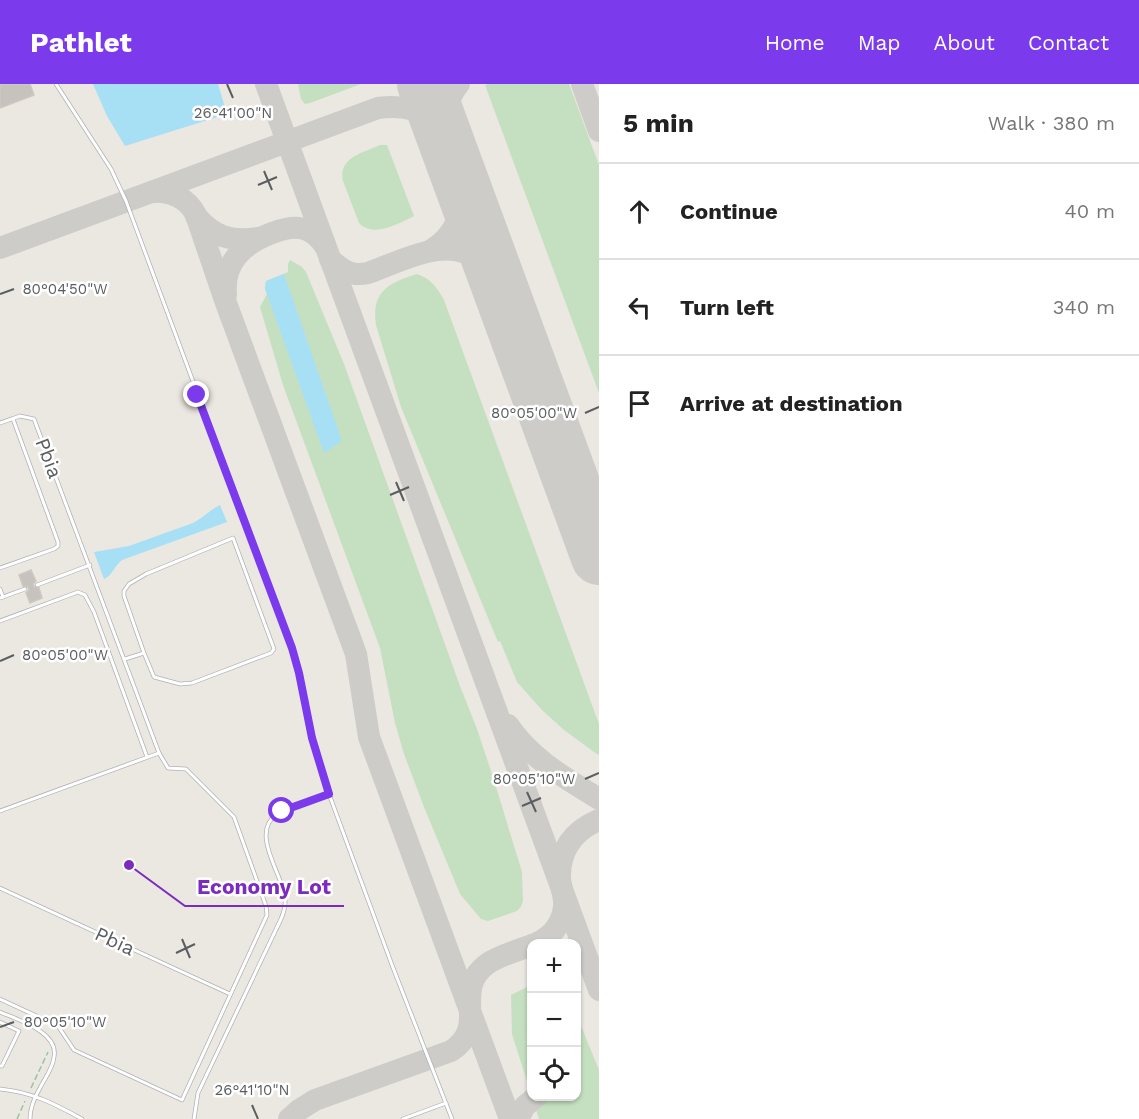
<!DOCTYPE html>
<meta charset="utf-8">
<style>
body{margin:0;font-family:"Work Sans",sans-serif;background:#f6f6f6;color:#222}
.controls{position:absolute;right:18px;bottom:18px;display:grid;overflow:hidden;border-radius:12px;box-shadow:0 2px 4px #0004}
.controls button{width:54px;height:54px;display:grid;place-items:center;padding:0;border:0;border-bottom:2px solid #e0e0e0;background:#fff;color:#222;font:30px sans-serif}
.stop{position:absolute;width:18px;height:18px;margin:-14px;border:4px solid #7c3aed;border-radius:50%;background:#fff}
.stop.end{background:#7c3aed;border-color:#fff;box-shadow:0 2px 6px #0008}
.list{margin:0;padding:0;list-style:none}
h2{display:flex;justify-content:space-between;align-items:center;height:78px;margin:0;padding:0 24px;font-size:26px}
h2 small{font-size:20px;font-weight:400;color:#767676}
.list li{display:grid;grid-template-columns:39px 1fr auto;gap:18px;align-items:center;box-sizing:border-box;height:96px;padding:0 24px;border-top:2px solid #e0e0e0}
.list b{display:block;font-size:22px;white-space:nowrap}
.list em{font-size:20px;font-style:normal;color:#767676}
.icon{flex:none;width:33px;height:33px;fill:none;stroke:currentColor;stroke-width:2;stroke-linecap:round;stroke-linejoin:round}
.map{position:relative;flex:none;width:599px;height:1035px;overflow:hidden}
header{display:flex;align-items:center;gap:36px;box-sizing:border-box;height:84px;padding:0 30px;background:#7c3aed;color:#fff}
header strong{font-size:28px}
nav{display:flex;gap:33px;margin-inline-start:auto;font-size:21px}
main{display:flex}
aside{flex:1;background:#fff}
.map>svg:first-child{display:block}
</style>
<header>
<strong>Pathlet</strong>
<nav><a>Home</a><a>Map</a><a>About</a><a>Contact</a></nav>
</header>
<main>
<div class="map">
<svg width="599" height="1035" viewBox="0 0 599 1035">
<rect width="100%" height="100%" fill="#ebe7e1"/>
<g fill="#c5e0c0">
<path d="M 298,0 L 361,0 L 310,19 L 305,20 L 301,15 Z"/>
<path d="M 488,0 L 569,0 L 599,81 L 599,309 L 485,1 Z"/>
<path d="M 380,61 L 387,61 L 414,132 C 398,140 373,154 359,139 L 343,97 C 338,73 363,69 380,61 Z"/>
<path d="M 290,176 L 302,183 L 306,188 L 344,280 L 460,602 L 477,645 L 493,693 L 522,788 L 523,817 L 521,823 L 517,827 L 488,837 L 481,835 L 460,810 L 424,723 L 404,670 L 395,639 L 380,564 L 283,301 L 260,223 L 267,210 L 265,205 L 266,197 L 288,188 L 288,180 Z"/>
<path d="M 417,190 C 431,195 437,203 444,216 L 599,640 L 599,671 L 594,668 L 564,646 L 542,626 L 517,598 L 500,557 L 498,558 L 401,323 L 376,241 C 371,208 388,199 417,190 Z"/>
<path d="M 531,901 L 532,1012 L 576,1012 L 577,932 L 599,986 L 599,1035 L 539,1035 L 512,950 L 511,911 Z"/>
</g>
<g fill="#a7e0f5">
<path d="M 93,0 L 218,0 L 227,30 L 125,62 L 107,32 Z"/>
<path d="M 284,190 L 342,357 L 324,369 L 265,205 L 266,197 Z"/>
<path d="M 220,421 L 227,438 L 122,476 C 115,481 112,492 104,495 L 94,468 L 129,462 L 193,439 C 203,434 210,426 220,421 Z"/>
</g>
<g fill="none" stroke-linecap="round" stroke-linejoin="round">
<g stroke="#cdccc8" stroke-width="22">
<path d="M 266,0 L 599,906"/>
<path d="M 582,0 L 599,47"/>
<path d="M 447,58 C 446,37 444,17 459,0"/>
<path d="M 152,108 C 169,106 188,114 196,131 L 226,219 L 356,570 L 369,653 L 510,1035"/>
<path d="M 196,132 C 214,153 231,158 258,154"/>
<path d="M 0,164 L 378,24 C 400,21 426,24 439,44 C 442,49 445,56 447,61"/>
<path d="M 430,167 C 459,149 461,130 461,98"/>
<path d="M 330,175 C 342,186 351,193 368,189 C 402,177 448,150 480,177 C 488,185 494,194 500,203"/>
<path d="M 226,211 C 223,178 243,160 272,149 C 294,141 310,140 325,162"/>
<path d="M 508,641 C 531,675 565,694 599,715"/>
<path d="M 537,859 C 552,852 562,840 564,823 C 565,813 561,804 560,795 C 559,766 573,747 599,736"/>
<path d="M 289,1035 L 299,1026 L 315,1016 L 451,967 C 490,942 451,907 487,880 C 500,871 517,867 532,861"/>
<path d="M 518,1035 L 525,1022 L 537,1012"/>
</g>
<path stroke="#cdccc8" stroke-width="56" d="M 425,0 L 599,473"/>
</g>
<g fill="#c6c2be" stroke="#cfc8c0" stroke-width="1.5">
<path d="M 0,0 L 30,0 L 34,11 L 0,24 Z"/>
<path d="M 31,486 L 36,497 L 33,500 L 34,503 L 39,504 L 42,514 L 30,519 L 26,509 L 29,506 L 28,503 L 23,502 L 19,491 Z"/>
</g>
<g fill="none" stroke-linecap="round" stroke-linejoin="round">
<g stroke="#afb2b5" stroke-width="4.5">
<g id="lane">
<path d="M 56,0 L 111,85 L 126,117 L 292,564 L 299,589 L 312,654 L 329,710 L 392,881 L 452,1035"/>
<path d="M 0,339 L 20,332 L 34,335 L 159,669 L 168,684 L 186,685 L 234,733 L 266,822 L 267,831 L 182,1016 L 74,966 L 58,942 L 0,915"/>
<path d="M 0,484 L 54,465 L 58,462 L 58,458 L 13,335"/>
<path d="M 37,501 L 90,481"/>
<path d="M 0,505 L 3,513"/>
<path d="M 0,514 L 25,505"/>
<path d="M 0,537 L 78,508 L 85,511 L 94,528 L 147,673"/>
<path d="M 125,575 L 144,569 L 154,593 L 180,600 L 192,599 L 271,569 L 274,565 L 233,454 L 146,490 L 129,500 L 124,507 L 124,512 L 144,569"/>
<path d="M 0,727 L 159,669"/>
<path d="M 0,804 L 230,910"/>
<path d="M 0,928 C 18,936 59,948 54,973 C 53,984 45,994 40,1004 C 34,1014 30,1023 30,1035"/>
<path d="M 0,938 L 19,947 L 2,982 L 0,982"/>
<path d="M 0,1005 C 32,1008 55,1020 82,1035"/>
<path d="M 194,1035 L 198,1009 L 281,835 C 284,828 286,821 285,812 C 281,789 250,748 277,730 C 291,721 313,715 329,710"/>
<path d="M 403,1035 L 446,1019"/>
</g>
</g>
<g stroke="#9cc2a0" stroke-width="1.5" stroke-dasharray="6 3" stroke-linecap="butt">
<path d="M 31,1004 L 48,968"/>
<path d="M 17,1035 L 25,1017"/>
</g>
<use href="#lane" stroke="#fff" stroke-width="3"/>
</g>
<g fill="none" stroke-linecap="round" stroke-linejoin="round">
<path stroke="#7c3aed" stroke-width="8" d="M 197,311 L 292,564 L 299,589 L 312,654 L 329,710 L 282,727"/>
</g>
<path fill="none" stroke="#5a5e60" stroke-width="2" d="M 227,0 L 233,14M 264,87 L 272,106M 258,101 L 277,93M 0,210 L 14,205M 585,329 L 599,323M 396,398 L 404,417M 390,411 L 409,403M 0,577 L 14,571M 585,695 L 599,689M 527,708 L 536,728M 522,722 L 541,714M 182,855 L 190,874M 176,869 L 195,860M 0,943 L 14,938M 252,1021 L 258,1035"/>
<g text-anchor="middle" stroke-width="5" stroke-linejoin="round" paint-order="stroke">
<g font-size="20" fill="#5a5e60" stroke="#fff">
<text transform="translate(49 374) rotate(69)" y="7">Pbia</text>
<text transform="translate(115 857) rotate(25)" y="7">Pbia</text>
</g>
</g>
<g font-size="15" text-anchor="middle" fill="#5a5e60" stroke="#fff" stroke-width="5" stroke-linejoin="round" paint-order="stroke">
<text x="233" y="34">26°41'00"N</text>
<text x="65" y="210">80°04'50"W</text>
<text x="534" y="334">80°05'00"W</text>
<text x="65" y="576">80°05'00"W</text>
<text x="534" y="700">80°05'10"W</text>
<text x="65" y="943">80°05'10"W</text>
<text x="252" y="1011">26°41'10"N</text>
</g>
<path fill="none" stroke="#7b2cbf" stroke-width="2" d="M129 781L185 822H344"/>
<circle fill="#7b2cbf" stroke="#fff" stroke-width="2" cx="129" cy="781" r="6"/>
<g font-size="21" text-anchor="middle" font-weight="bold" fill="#7b2cbf" stroke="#fff" stroke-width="5" stroke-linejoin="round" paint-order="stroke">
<text x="264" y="810">Economy Lot</text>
</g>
</svg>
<div class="controls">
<button>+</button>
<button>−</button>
<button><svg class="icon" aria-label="locate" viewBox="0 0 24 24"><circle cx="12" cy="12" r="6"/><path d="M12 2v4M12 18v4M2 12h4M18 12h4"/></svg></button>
</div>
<div class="stop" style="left:282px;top:727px"></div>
<div class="stop end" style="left:197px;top:311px"></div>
</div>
<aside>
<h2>5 min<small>Walk · 380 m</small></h2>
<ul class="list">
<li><svg class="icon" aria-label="ahead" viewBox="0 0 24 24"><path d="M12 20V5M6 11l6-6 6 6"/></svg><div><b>Continue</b></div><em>40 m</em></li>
<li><svg class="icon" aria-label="left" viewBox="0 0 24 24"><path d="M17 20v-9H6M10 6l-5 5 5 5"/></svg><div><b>Turn left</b></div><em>340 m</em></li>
<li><svg class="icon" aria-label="arrive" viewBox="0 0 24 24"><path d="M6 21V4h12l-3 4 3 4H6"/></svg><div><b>Arrive at destination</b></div></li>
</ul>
</aside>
</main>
